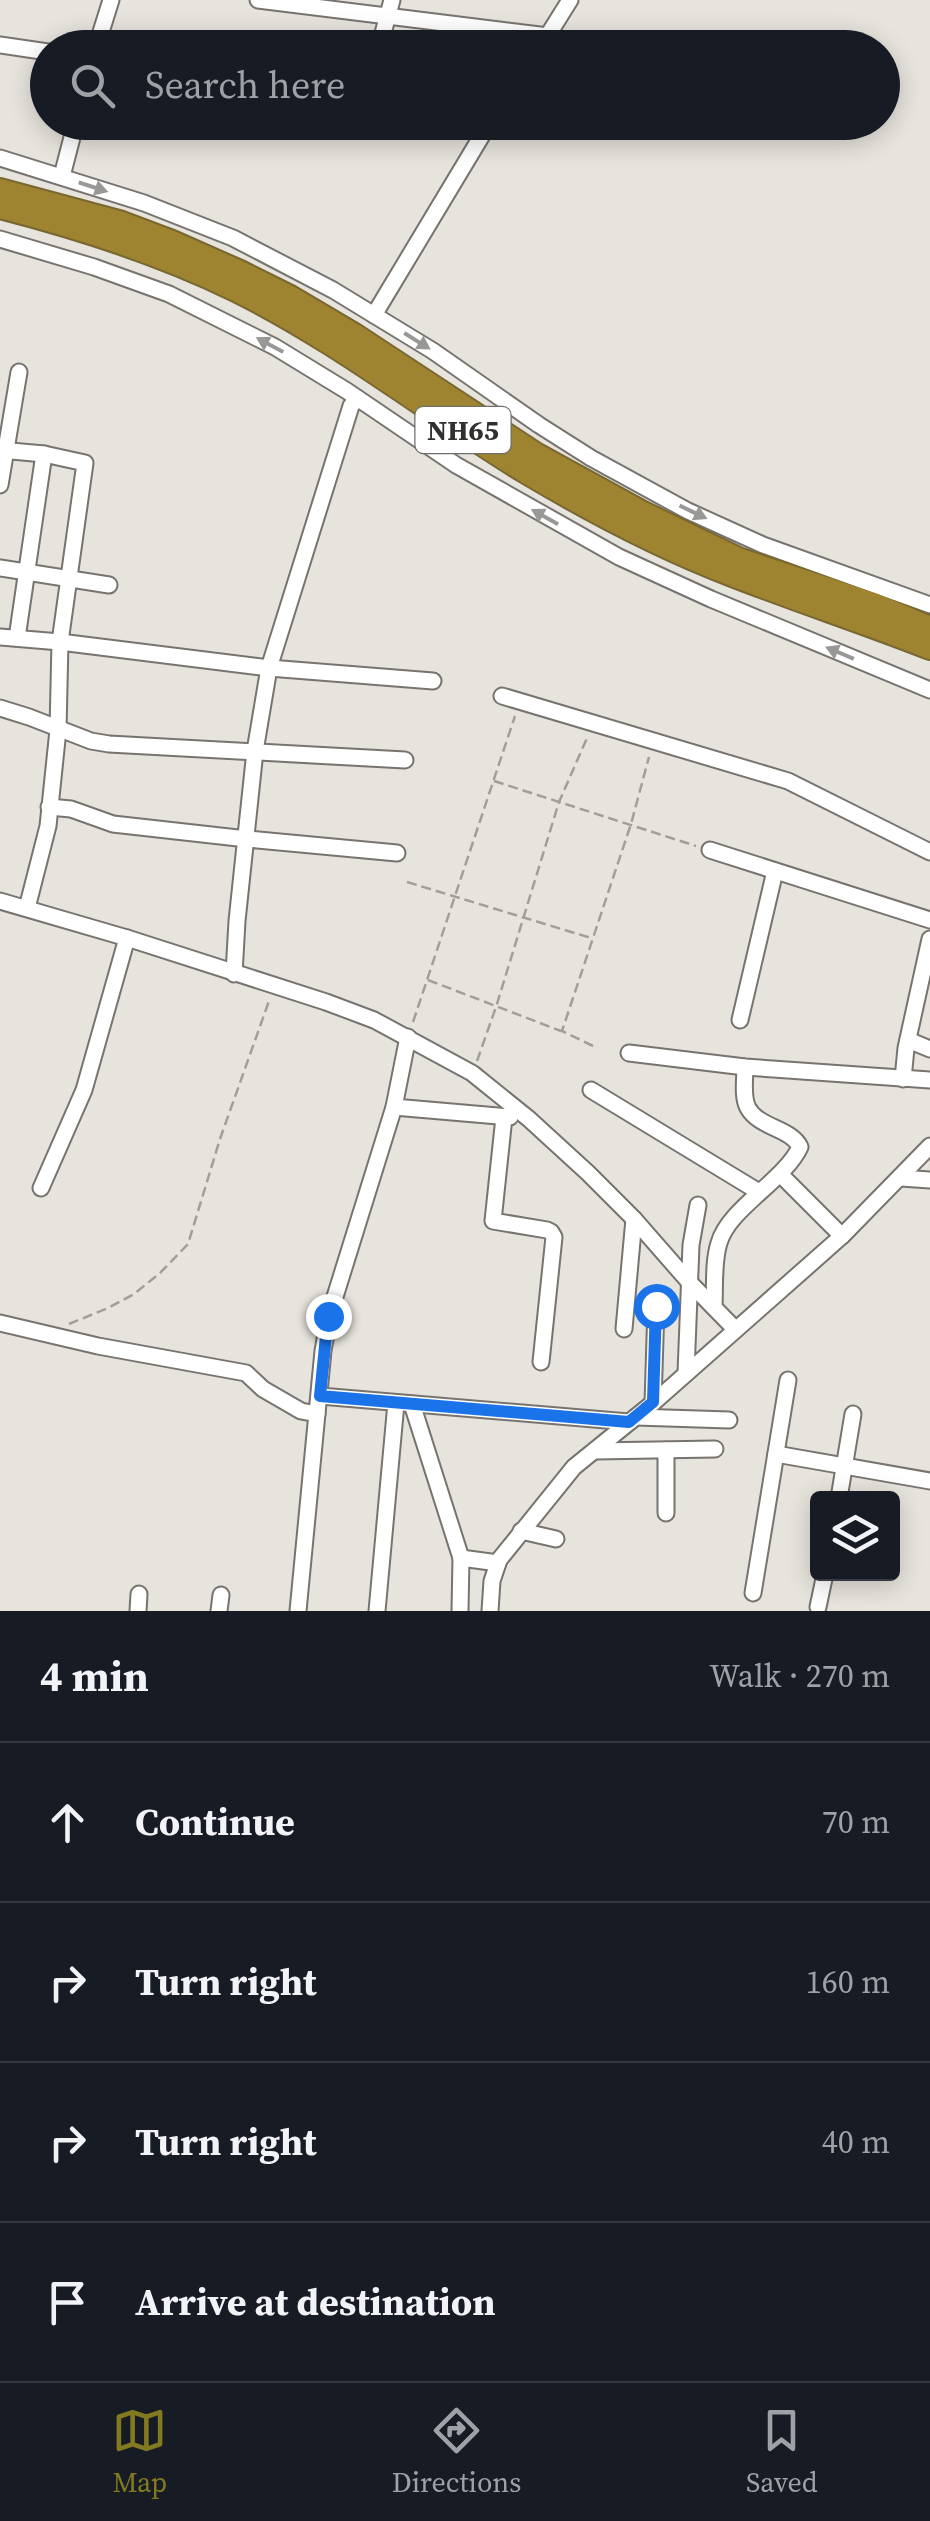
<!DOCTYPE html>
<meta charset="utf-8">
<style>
body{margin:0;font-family:"Source Serif 4",serif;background:#20242c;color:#f1f3f6}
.controls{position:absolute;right:30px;bottom:30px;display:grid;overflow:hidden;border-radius:10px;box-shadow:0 5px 25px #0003}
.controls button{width:90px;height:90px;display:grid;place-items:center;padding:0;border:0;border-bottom:2px solid #363941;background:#171b24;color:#f1f3f6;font:50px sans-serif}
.stop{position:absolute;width:30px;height:30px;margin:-22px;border:8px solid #1a73e8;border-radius:50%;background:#fff}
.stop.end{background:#1a73e8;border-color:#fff;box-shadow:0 2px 10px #0008}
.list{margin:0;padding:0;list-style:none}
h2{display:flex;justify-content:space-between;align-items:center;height:130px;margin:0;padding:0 40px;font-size:42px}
h2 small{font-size:32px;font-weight:400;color:#9ea1a6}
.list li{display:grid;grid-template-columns:65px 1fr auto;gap:30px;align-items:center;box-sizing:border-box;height:160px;padding:0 40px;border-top:2px solid #363941}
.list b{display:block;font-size:38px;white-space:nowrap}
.list em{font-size:32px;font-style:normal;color:#9ea1a6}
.icon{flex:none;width:55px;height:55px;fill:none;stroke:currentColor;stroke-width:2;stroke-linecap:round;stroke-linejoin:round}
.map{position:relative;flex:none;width:930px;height:1611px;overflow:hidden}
.search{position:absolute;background:#171b24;box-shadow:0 5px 25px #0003;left:30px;right:30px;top:30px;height:110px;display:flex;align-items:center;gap:25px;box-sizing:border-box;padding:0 35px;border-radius:55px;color:#9ea1a6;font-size:38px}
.sheet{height:770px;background:#171b24}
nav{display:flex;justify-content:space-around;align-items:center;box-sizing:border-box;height:140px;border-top:2px solid #363941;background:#171b24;font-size:28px;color:#9ea1a6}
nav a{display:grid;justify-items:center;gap:5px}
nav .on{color:#827a20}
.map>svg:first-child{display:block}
</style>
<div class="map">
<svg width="930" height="1611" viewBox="0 0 930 1611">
<rect width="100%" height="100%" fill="#e7e3dd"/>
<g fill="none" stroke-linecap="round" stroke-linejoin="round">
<g stroke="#77736e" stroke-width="19">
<g id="minor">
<path d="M 258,0 L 548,36"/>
<path d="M 0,45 L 48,52"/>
<path d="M 96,48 L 111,0"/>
<path d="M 379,48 L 392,0"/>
<path d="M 540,48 L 570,0"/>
<path d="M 0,158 L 144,203 L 233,238 L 333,290 L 433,351 L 539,425 L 591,458 L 688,511 L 763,545 L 930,605"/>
<path d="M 62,176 L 76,122"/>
<path d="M 0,239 L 94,267 L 169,294 L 275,347 L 347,391 L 456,465 L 619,557 L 711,599 L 930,690"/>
<path d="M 374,315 L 490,122"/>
<path d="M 0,450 L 44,454 L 85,463 L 60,642 L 58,730 L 48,826 L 27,908"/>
<path d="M 0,485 L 19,372"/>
<path d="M 0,568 L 109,585"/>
<path d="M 0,637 L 60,642 L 269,668 L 433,681"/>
<path d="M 17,638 L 44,454"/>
<path d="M 502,696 L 788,781 L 930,852"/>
<path d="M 0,708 L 29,717 L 91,741 L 109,744 L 405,760"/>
<path d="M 49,807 L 71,809 L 113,824 L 247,839 L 397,853"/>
<path d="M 710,850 L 930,920"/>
<path d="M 0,901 L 127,938 L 326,1002 L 374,1020 L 472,1073 L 529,1119 L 588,1173 L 634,1219 L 690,1283 L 735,1329"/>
<path d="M 234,974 L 237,921 L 255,751 L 269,668 L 351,406 L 357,398"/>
<path d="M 740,1020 L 775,871"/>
<path d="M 908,1040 L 930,1049"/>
<path d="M 629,1053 L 745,1067 L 930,1080"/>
<path d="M 903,1079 L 906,1048 L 930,939"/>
<path d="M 591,1090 L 759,1192"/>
<path d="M 394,1107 L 510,1117"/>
<path d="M 504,1117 L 493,1221 L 547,1230 L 551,1232 L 554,1237 L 541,1362"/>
<path d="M 780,1174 L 842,1236"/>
<path d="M 901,1178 L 930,1180"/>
<path d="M 41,1188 L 84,1090 L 127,938"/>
<path d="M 714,1306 C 715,1286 713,1262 719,1243 C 729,1208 784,1181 800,1147 C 791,1128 759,1128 748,1108 C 742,1097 745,1079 745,1067"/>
<path d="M 0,1323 L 98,1346 L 246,1373 L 263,1389 L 301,1411 L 317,1414"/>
<path d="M 624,1329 L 634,1219"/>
<path d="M 686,1373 L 691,1245 L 698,1205"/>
<path d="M 320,1396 L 629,1422"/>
<path d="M 653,1403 L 656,1306"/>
<path d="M 412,1404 L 461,1558 L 498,1563"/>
<path d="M 636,1417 L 729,1420"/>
<path d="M 595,1451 L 715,1449"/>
<path d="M 776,1454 L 930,1481"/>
<path d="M 839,1498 L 853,1414"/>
<path d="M 666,1513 L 666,1450"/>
<path d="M 521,1531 L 556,1539"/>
<path d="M 753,1593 L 788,1380"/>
<path d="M 818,1607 L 825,1574"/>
<path d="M 138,1611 L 139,1594"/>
<path d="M 219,1611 L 221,1595"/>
<path d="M 298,1611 L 323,1351 L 329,1316 L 394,1107 L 408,1037"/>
<path d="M 377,1611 L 396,1403"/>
<path d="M 460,1611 L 461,1558"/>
<path d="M 490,1611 L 492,1581 L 499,1560 L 574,1467 L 653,1403 L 842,1236 L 930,1146"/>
</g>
</g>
<g stroke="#786730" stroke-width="26">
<g id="highway">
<path d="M 0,190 L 119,222 L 172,242 L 240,272 L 290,297 L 356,336 L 537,455 L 641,512 L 738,559 L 876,605 L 930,628"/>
<path d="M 0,207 C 82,228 160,253 236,290 C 339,341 429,413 526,472 C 590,510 662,548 730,574 C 796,600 864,622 930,648"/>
</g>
</g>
<g stroke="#a29e9a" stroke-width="2.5" stroke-dasharray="10 5" stroke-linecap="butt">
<path d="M 494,781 L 696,846"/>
<path d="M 407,882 L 591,938"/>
<path d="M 428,980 L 561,1031"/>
<path d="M 413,1022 L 515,716"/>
<path d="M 593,1046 L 562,1031 L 631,824 L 649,757"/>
<path d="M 477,1061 L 496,1007 L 559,802 L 587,738"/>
<path d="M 69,1324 L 108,1308 L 134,1294 L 160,1273 L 188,1244 L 220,1139 L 269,1001"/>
</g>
<use href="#minor" stroke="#fff" stroke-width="15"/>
<use href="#highway" stroke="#9e8431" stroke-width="22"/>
</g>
<defs><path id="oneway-solid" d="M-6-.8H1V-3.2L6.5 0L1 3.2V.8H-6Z" transform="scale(2.5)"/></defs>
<g fill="#989896">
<use href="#oneway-solid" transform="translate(93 187) rotate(18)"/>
<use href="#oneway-solid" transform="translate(417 341) rotate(32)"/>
<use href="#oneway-solid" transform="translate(270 345) rotate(-152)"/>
<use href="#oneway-solid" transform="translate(693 512) rotate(26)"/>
<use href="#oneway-solid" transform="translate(545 517) rotate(-151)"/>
<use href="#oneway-solid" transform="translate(840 653) rotate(-157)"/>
</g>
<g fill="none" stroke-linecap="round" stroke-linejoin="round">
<path stroke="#1a73e8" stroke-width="12" d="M 328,1316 L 320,1396 L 629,1422 L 653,1402 L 656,1306"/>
</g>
<g text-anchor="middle" stroke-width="8" stroke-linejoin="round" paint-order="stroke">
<rect fill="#fff" stroke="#706e6d" stroke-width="2.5" x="415.5" y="407" width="95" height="46" rx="8"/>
<g font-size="28" font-weight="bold" fill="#32302e">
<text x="463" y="440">NH65</text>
</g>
</g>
</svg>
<div class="controls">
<button><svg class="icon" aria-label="layers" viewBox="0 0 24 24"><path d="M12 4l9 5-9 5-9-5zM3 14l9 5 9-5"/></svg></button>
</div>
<div class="stop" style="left:656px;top:1306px"></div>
<div class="stop end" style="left:328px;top:1316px"></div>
<div class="search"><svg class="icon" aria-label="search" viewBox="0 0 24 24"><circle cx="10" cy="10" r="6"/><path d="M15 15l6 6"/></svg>Search here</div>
</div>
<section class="sheet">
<h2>4 min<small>Walk · 270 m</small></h2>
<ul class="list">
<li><svg class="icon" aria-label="ahead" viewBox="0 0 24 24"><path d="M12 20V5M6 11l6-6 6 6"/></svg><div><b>Continue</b></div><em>70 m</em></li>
<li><svg class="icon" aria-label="right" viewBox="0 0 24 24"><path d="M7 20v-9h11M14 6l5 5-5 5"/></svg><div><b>Turn right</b></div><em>160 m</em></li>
<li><svg class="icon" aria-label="right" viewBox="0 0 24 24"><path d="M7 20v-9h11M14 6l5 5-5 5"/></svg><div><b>Turn right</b></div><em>40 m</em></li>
<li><svg class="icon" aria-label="arrive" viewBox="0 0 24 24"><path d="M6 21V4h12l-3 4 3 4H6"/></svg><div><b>Arrive at destination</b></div></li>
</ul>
</section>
<nav>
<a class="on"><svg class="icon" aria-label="map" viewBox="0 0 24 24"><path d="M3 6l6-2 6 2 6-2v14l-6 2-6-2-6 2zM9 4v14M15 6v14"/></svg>Map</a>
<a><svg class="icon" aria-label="directions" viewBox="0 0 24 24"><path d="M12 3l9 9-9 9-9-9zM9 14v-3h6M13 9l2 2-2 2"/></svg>Directions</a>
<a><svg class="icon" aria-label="saved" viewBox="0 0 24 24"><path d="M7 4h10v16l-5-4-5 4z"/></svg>Saved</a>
</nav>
